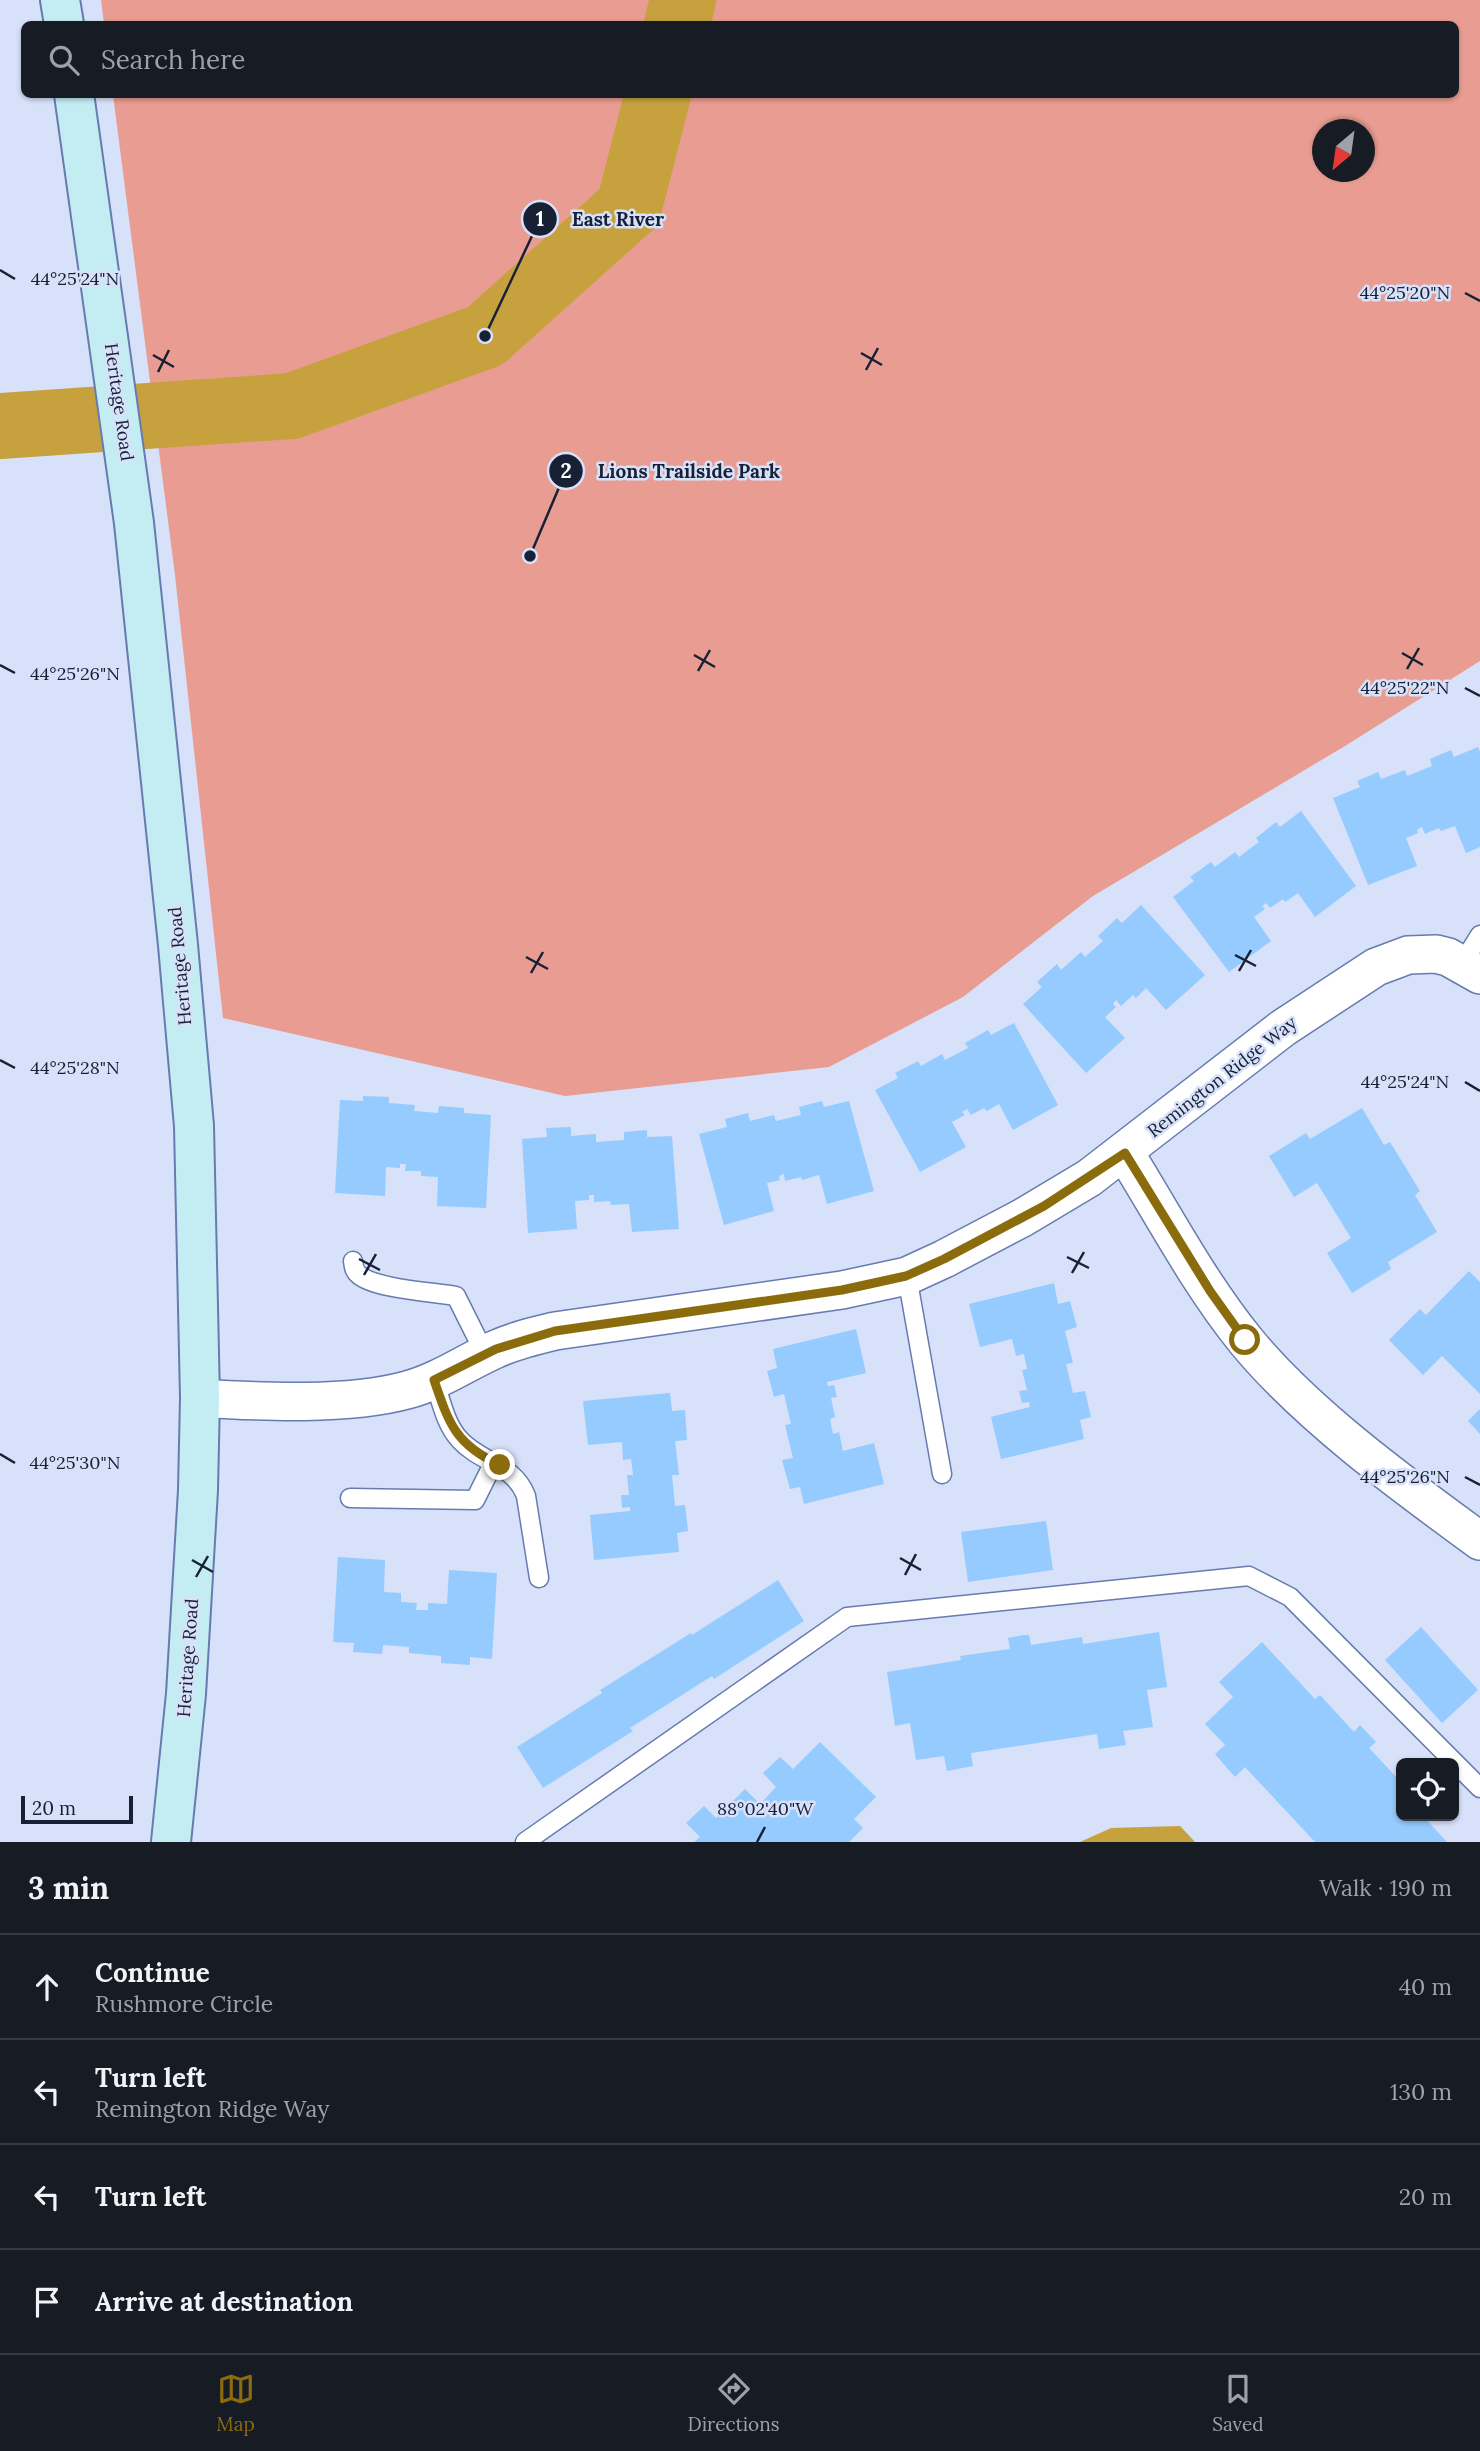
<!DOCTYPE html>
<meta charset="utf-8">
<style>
body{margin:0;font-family:Lora,serif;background:#242831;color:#f1f3f6}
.controls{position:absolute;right:21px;bottom:21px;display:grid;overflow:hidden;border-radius:10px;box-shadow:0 2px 5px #0004}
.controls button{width:63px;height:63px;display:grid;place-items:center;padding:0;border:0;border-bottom:2px solid #363941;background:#171b24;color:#f1f3f6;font:35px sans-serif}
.compass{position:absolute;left:1312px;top:119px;width:63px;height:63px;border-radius:50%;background:#171b24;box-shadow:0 2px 5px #0004;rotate:209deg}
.scale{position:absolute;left:21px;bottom:18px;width:112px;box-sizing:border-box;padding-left:7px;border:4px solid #182036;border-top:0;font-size:19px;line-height:24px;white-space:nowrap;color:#182036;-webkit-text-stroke:5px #d7e1f9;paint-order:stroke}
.stop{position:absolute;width:21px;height:21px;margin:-16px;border:5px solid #8b6c0d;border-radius:50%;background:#fff}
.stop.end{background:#8b6c0d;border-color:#fff;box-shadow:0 2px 7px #0008}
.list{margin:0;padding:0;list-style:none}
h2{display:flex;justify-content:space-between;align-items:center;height:91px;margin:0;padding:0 28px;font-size:30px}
h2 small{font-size:23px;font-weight:400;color:#9ea1a6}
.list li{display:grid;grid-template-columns:46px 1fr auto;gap:21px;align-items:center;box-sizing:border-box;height:105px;padding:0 28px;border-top:2px solid #363941}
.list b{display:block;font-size:26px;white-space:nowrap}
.list p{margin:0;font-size:23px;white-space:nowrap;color:#9ea1a6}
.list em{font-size:23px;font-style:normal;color:#9ea1a6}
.icon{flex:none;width:38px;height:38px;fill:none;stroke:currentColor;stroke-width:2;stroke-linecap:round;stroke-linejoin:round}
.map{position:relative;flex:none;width:1480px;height:1842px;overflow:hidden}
.search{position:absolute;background:#171b24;box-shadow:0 2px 5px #0004;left:21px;right:21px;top:21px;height:77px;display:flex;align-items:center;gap:18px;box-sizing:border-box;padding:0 24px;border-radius:10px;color:#9ea1a6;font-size:26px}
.sheet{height:511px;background:#171b24}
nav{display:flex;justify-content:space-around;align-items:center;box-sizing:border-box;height:98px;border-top:2px solid #363941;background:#171b24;font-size:19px;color:#9ea1a6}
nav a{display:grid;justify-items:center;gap:4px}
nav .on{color:#8b6c0d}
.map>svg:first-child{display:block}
</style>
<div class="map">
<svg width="1480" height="1842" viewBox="0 0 1480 1842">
<rect width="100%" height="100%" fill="#d7e1f9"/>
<path fill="#e99d92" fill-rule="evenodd" d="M 101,0 L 1480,0 L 1480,661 L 1345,746 L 1093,896 L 963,997 L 829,1067 L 565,1096 L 223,1018 L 175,575 L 113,95 L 1456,94 L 1456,24 L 104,24 ZM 1322,130 L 1364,130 L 1364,172 L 1322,172 Z"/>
<path fill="#c6a13e" d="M 1180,1826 L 1195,1842 L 1080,1842 L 1111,1828 Z"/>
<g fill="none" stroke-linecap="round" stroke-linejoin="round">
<g stroke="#c6a13e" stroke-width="66">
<path d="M 677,24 L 683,0"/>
<path d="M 0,426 L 292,406 L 485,336 L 629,207 L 658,94"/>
</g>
</g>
<g fill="#95cbff">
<path d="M 1478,747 L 1480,752 L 1480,847 L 1466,853 L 1455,826 L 1441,831 L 1439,828 L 1425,834 L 1422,827 L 1417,830 L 1418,833 L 1406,838 L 1417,866 L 1368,885 L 1333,798 L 1360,787 L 1357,781 L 1378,772 L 1381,779 L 1405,770 L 1407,776 L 1432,766 L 1430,759 L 1451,750 L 1454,757 Z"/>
<path d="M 1301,811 L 1356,886 L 1315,917 L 1298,893 L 1285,902 L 1283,899 L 1270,908 L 1266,903 L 1262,906 L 1265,909 L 1254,917 L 1271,941 L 1229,972 L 1173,897 L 1194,881 L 1190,877 L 1211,862 L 1215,867 L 1235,852 L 1239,857 L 1259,842 L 1256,838 L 1276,822 L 1280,827 Z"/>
<path d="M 1141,905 L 1205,975 L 1166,1010 L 1146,988 L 1136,998 L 1133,995 L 1121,1006 L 1116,1000 L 1113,1004 L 1116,1007 L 1105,1017 L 1125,1038 L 1086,1073 L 1023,1004 L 1042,987 L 1037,982 L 1057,964 L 1061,970 L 1081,952 L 1085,957 L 1103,941 L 1098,936 L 1117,918 L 1122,923 Z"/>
<path d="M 1014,1023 L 1058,1105 L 1013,1130 L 999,1104 L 987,1111 L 984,1108 L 971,1115 L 967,1109 L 962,1112 L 965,1115 L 952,1122 L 966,1147 L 920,1172 L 875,1090 L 898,1078 L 895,1073 L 918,1061 L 921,1066 L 942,1054 L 945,1060 L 968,1048 L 965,1043 L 988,1030 L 991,1035 Z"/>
<path d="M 363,1096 L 389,1097 L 389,1103 L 415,1105 L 414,1111 L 438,1113 L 439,1106 L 464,1108 L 464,1113 L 491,1115 L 486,1208 L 437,1206 L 438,1177 L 421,1176 L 421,1171 L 405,1171 L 406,1164 L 400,1164 L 400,1168 L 386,1167 L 385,1196 L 335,1193 L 340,1100 L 363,1101 Z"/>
<path d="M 822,1101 L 824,1107 L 849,1101 L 874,1191 L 827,1204 L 819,1175 L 802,1180 L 801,1177 L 785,1181 L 784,1174 L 779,1176 L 780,1180 L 767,1183 L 774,1211 L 724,1225 L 699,1134 L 727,1127 L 725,1119 L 748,1113 L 750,1121 L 774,1115 L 776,1121 L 801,1115 L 799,1107 Z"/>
<path d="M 1362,1108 L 1384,1145 L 1390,1142 L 1420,1191 L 1415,1195 L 1437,1232 L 1388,1262 L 1391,1269 L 1352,1293 L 1327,1253 L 1351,1238 L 1317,1183 L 1294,1197 L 1269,1156 L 1306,1133 L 1310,1139 Z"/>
<path d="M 571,1127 L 571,1136 L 596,1134 L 596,1142 L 624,1140 L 624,1132 L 647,1130 L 647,1137 L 672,1136 L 679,1229 L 632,1232 L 629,1204 L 611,1205 L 610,1201 L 594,1202 L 594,1195 L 589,1195 L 589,1200 L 575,1201 L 577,1229 L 528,1233 L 522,1139 L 547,1137 L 546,1128 Z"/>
<path d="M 1469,1271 L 1480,1282 L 1480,1394 L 1442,1356 L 1423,1375 L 1389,1340 L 1420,1309 L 1426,1315 Z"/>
<path d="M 1054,1283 L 1058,1304 L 1070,1301 L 1077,1327 L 1065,1331 L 1073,1363 L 1066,1364 L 1073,1393 L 1085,1391 L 1091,1417 L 1080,1420 L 1084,1439 L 1001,1459 L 991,1417 L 1030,1407 L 1029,1402 L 1022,1403 L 1019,1391 L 1027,1390 L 1022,1370 L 1027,1369 L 1024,1354 L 1016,1356 L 1012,1339 L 980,1347 L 969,1304 Z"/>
<path d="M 856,1329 L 866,1373 L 827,1382 L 828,1386 L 834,1385 L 837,1397 L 831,1398 L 835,1417 L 830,1419 L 833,1434 L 839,1432 L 843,1451 L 874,1443 L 884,1484 L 804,1504 L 800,1487 L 790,1489 L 782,1460 L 793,1458 L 785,1425 L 791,1424 L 784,1394 L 774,1397 L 767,1371 L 777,1368 L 773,1349 Z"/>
<path d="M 670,1393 L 672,1411 L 685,1410 L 687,1440 L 675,1441 L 679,1475 L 672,1475 L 675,1506 L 685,1505 L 688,1531 L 677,1533 L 679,1552 L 594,1560 L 590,1515 L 630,1511 L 630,1507 L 622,1508 L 621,1495 L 629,1495 L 627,1475 L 633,1475 L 631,1459 L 623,1460 L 622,1442 L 588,1445 L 583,1401 Z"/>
<path d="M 1480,1409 L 1480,1434 L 1468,1421 Z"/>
<path d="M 1046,1521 L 1053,1570 L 968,1582 L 961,1532 Z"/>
<path d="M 338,1557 L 385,1560 L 384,1592 L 401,1593 L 401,1602 L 417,1603 L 416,1610 L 428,1610 L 428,1603 L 447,1604 L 449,1570 L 497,1573 L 492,1659 L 470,1657 L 470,1665 L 441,1663 L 441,1656 L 409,1653 L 409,1647 L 383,1645 L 382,1654 L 353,1652 L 354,1643 L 333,1642 Z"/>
<path d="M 778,1580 L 804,1621 L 714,1679 L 712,1676 L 630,1728 L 633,1731 L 543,1788 L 517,1747 L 602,1693 L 600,1690 L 691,1633 L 692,1635 Z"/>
<path d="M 1421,1627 L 1478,1690 L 1442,1723 L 1385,1660 Z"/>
<path d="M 1159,1632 L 1167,1687 L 1147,1690 L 1153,1727 L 1123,1731 L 1126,1745 L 1099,1749 L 1097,1734 L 971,1753 L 973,1766 L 947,1771 L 944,1756 L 916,1760 L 910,1723 L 895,1726 L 887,1672 L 961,1660 L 960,1656 L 1010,1649 L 1008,1638 L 1023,1635 L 1029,1635 L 1031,1645 L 1082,1637 L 1083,1644 Z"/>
<path d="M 1262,1642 L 1315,1699 L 1320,1695 L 1354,1732 L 1360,1725 L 1376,1742 L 1369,1748 L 1401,1782 L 1398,1789 L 1401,1792 L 1401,1816 L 1423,1816 L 1447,1842 L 1315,1842 L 1245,1767 L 1235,1777 L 1215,1754 L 1225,1745 L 1205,1724 L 1233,1697 L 1219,1682 Z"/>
<path d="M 820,1742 L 876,1797 L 854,1819 L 863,1828 L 849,1842 L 694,1842 L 700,1837 L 686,1823 L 704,1806 L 716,1818 L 745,1789 L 760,1804 L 776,1787 L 763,1773 L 780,1757 L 793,1769 Z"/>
</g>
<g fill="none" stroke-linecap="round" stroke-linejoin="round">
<g stroke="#677bb0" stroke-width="21">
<g id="service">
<path d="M 1462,964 L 1480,935"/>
<path d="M 353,1261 C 354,1267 354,1271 359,1275 C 376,1289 434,1292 456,1296 L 485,1354"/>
<path d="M 907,1276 L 942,1474"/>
<path d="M 434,1380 C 441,1400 445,1424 460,1440 C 481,1463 514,1464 526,1496 L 539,1578"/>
<path d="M 350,1498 L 475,1500 L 494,1462"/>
<path d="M 525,1842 L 847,1617 L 1249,1576 L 1290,1597 L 1480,1788"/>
</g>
</g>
<g stroke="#677bb0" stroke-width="40">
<g id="minor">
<path d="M 1125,1153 C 1164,1216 1199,1283 1246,1341 C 1307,1415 1402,1484 1480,1541"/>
<path d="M 200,1398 C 262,1402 348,1406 407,1390 C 438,1382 465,1363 494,1350 C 513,1341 534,1336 555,1331 L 842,1290 L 907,1276 L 944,1259 L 1022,1218 L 1089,1178 L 1283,1028 L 1376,967 L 1408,955 L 1436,954 L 1448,957 L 1480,975"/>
</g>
</g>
<g stroke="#677bb0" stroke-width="42">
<g id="secondary">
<path d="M 60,0 L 64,24"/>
<path d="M 74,94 L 134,523 L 178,945 L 194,1126 L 200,1398 L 198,1490 L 186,1694 L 171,1842"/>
</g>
</g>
<use href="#service" stroke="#fff" stroke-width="18"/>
<use href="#minor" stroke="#fff" stroke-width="37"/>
<use href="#secondary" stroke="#c3edf3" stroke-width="38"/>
</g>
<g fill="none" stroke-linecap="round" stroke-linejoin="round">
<path stroke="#8b6c0d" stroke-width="9" d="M 500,1465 C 456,1445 449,1424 434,1380 L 496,1349 L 555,1331 L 842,1290 L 906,1276 L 944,1259 L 1044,1206 L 1125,1153 L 1210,1291 L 1245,1340"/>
</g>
<path fill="none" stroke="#182036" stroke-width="2.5" d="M 0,270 L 15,279M 1465,293 L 1480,301M 861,353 L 882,365M 153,355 L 174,367M 866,370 L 878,348M 158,372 L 169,350M 1402,653 L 1423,665M 694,655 L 715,667M 0,665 L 15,673M 1407,669 L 1419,648M 698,671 L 710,650M 1465,688 L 1480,696M 1235,955 L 1256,966M 526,957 L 548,969M 1239,971 L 1251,950M 531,973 L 543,952M 0,1060 L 15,1068M 1465,1082 L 1480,1091M 1067,1257 L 1089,1268M 359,1259 L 380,1270M 1072,1273 L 1084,1252M 364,1275 L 376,1254M 0,1454 L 15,1463M 1465,1477 L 1480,1485M 900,1558 L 921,1570M 192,1560 L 213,1572M 905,1575 L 916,1554M 196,1577 L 208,1556M 757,1842 L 765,1827"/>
<g text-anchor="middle" stroke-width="5" stroke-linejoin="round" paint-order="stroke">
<g font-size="18" fill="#182036" stroke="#d7e1f9">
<text transform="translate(119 402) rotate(82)" y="6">Heritage Road</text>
<text transform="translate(180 966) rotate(-95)" y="6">Heritage Road</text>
<text transform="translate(1222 1077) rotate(-38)" y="6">Remington Ridge Way</text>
<text transform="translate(188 1658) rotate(-86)" y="6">Heritage Road</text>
</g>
</g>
<g font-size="18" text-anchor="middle" fill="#182036" stroke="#d7e1f9" stroke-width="5" stroke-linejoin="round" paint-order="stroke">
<text x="75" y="285">44°25'24"N</text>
<text x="1405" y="299">44°25'20"N</text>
<text x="75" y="680">44°25'26"N</text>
<text x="1405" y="694">44°25'22"N</text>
<text x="75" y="1074">44°25'28"N</text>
<text x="1405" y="1088">44°25'24"N</text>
<text x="75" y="1469">44°25'30"N</text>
<text x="1405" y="1483">44°25'26"N</text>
<text x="765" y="1815">88°02'40"W</text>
</g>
<path fill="none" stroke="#182036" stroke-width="2.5" d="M485 336L540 219M530 556L566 471"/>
<g fill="#182036" stroke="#d7e1f9" stroke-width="2.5">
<circle cx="485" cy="336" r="7"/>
<circle cx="530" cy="556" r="7"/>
<circle cx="540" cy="219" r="18"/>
<circle cx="566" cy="471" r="18"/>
</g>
<g font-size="21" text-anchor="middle" font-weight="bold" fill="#fff">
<text x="540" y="226">1</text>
<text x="566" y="478">2</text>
</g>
<g font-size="19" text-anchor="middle" font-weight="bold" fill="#182036" stroke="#d7e1f9" stroke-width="5" stroke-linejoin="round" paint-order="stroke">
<text x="618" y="226">East River</text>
<text x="689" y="478">Lions Trailside Park</text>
</g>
</svg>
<div class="controls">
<button><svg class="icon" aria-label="locate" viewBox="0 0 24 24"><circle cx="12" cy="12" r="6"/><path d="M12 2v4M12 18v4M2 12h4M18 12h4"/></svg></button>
</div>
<svg class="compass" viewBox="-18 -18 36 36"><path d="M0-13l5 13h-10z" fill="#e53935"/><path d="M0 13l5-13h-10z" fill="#9ea1a6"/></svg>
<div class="scale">20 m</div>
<div class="stop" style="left:1245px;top:1340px"></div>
<div class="stop end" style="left:500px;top:1465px"></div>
<div class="search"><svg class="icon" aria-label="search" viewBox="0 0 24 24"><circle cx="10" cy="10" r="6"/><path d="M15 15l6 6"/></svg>Search here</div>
</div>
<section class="sheet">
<h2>3 min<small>Walk · 190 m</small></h2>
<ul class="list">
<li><svg class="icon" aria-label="ahead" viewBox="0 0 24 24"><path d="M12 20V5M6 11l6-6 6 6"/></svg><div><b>Continue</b><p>Rushmore Circle</p></div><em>40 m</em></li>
<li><svg class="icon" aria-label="left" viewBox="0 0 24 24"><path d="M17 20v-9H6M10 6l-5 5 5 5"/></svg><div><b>Turn left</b><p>Remington Ridge Way</p></div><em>130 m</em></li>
<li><svg class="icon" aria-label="left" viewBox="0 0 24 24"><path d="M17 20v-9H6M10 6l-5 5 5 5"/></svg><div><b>Turn left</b></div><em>20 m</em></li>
<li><svg class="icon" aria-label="arrive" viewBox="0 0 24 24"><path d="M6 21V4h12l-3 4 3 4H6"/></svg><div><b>Arrive at destination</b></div></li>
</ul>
</section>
<nav>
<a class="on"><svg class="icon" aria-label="map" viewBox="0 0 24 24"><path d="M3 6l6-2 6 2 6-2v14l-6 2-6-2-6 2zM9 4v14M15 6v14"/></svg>Map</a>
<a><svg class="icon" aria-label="directions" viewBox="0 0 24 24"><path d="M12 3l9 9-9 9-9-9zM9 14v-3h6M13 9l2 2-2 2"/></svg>Directions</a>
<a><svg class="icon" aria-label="saved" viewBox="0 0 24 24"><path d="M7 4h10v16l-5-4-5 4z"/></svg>Saved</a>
</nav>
